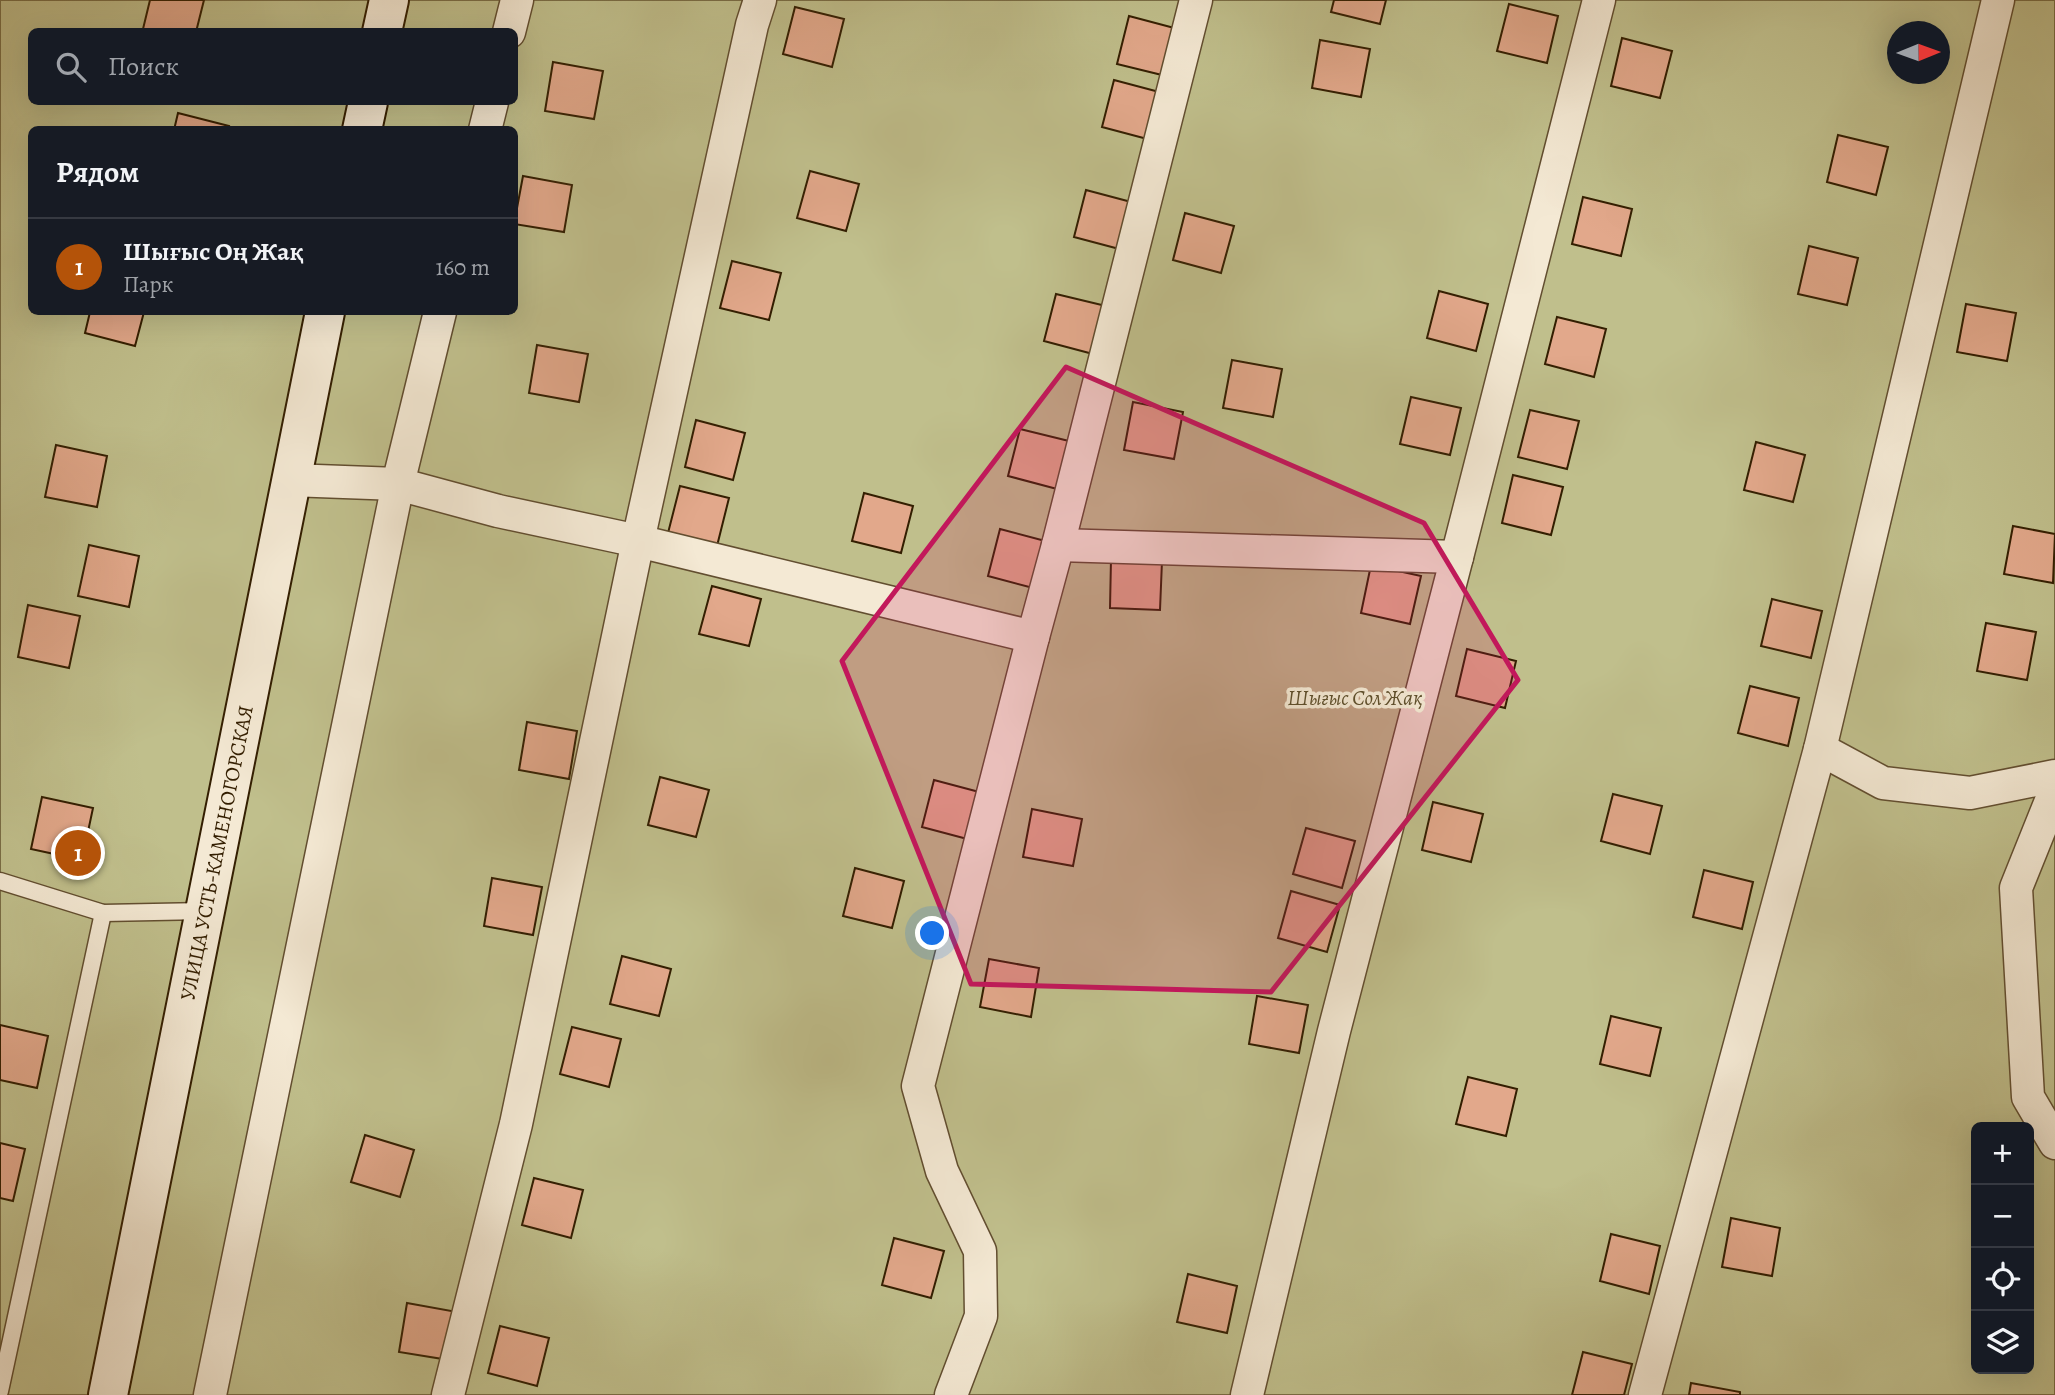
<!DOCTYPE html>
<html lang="ru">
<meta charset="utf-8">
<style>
body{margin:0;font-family:Alegreya,serif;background:#20242c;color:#f1f3f6}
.controls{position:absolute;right:21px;bottom:21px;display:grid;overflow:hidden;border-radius:10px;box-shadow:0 7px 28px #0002}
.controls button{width:63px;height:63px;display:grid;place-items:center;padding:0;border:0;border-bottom:2px solid #363941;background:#171b24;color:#f1f3f6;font:35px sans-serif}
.compass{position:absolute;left:1887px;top:21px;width:63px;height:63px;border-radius:50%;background:#171b24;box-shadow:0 7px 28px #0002;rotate:89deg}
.you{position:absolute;left:933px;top:934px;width:24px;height:24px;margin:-18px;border:5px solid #fff;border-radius:50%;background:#1a73e8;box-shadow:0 0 0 10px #1a73e833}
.badge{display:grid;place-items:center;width:46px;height:46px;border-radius:50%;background:#b45309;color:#fff;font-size:23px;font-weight:700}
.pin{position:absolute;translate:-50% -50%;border:4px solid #fff;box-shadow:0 2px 7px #0006}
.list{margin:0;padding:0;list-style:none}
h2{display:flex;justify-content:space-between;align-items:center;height:91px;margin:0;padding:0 28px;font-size:30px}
h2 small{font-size:23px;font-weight:400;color:#9ea1a6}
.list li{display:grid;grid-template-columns:46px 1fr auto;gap:21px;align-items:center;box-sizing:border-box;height:98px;padding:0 28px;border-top:2px solid #363941}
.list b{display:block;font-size:26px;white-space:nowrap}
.list p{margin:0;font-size:23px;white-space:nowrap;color:#9ea1a6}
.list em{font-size:23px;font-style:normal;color:#9ea1a6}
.icon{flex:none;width:38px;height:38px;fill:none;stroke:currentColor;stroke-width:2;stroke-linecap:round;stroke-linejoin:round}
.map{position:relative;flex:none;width:2055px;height:1395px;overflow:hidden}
.search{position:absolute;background:#171b24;box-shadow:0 7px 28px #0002;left:28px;top:28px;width:490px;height:77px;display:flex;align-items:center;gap:18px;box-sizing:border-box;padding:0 24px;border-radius:10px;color:#9ea1a6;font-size:26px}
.panel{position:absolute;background:#171b24;box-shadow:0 7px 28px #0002;left:28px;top:126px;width:490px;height:189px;border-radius:10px}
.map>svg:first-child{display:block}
</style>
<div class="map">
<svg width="2055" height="1395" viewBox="0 0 2055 1395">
<rect width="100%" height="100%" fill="#eeddbd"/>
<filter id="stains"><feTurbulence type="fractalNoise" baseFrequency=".00286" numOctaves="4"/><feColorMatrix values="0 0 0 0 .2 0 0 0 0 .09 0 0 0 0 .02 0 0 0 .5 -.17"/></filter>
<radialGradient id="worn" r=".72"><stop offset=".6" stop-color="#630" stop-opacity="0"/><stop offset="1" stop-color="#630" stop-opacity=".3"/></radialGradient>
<path fill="#c0bf8c" stroke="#7a6e46" stroke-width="2" fill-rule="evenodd" d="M 0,0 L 2055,0 L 2055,1395 L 0,1395 ZM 32,32 L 514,32 L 514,102 L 32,102 ZM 1898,32 L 1940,32 L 1940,74 L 1898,74 ZM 32,130 L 514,130 L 514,312 L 32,312 ZM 1976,1127 L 2029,1127 L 2029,1369 L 1976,1369 Z"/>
<g fill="#e2a88b" stroke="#331e01" stroke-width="2">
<path d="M 150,0 L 204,0 L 196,32 L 152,32 L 143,29 Z"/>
<path d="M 1334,0 L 1386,0 L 1380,24 L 1331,12 Z"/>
<path d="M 1509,4 L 1558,16 L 1547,63 L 1497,51 Z"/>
<path d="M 795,7 L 844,19 L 832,67 L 783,54 Z"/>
<path d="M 1129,16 L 1178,29 L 1166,76 L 1117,64 Z"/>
<path d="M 1622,38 L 1672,51 L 1660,98 L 1611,86 Z"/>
<path d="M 1320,40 L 1370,49 L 1361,97 L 1312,88 Z"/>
<path d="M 553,62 L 603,71 L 594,119 L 545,111 Z"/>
<path d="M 1114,80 L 1163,93 L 1151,140 L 1102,127 Z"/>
<path d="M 178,113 L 229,126 L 228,130 L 174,130 Z"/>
<path d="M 1838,135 L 1888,147 L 1876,195 L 1827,182 Z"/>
<path d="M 810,171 L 859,184 L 846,231 L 797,218 Z"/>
<path d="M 523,176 L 572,185 L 564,232 L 514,224 Z"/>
<path d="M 1086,190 L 1135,203 L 1123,250 L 1074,237 Z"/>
<path d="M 1583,197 L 1632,209 L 1621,256 L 1572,244 Z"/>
<path d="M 1185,213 L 1234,226 L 1221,273 L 1173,260 Z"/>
<path d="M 1809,246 L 1858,258 L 1847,305 L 1798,294 Z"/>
<path d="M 732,261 L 781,273 L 769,320 L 720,308 Z"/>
<path d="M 1439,291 L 1488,304 L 1476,351 L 1427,338 Z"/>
<path d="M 1056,294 L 1106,306 L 1093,354 L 1044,341 Z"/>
<path d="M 1966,304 L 2016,313 L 2007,361 L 1957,352 Z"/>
<path d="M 90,312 L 144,312 L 135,346 L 85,333 Z"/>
<path d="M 1557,317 L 1606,329 L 1594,377 L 1545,364 Z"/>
<path d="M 537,345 L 588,354 L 579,402 L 529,393 Z"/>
<path d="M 1232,360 L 1282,369 L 1273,417 L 1223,408 Z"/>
<path d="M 1411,397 L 1461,408 L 1450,455 L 1400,444 Z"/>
<path d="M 1133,402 L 1183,412 L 1174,459 L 1124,450 Z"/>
<path d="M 1530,410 L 1579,421 L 1567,469 L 1518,457 Z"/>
<path d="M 696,420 L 745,433 L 733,480 L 685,467 Z"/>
<path d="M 1020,429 L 1069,441 L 1057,489 L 1008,476 Z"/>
<path d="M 1756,442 L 1805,455 L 1793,502 L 1744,490 Z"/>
<path d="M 56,445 L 107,456 L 97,507 L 45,497 Z"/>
<path d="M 1513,475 L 1563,487 L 1551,535 L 1502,523 Z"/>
<path d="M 680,486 L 729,498 L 717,546 L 668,533 Z"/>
<path d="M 864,493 L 913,506 L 901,553 L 852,541 Z"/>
<path d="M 2013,526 L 2055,534 L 2053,583 L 2004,574 Z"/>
<path d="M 1000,529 L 1049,542 L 1037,589 L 988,576 Z"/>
<path d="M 89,545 L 139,556 L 129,607 L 78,596 Z"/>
<path d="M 1111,559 L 1162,561 L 1160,610 L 1110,608 Z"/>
<path d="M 1371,565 L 1421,576 L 1410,624 L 1361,613 Z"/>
<path d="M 712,586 L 761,599 L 749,646 L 699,634 Z"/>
<path d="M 1772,599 L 1822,611 L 1811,658 L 1761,646 Z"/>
<path d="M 28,605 L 80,616 L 69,668 L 18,657 Z"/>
<path d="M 1986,623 L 2036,632 L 2027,680 L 1977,671 Z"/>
<path d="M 1467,649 L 1516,661 L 1505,708 L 1456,696 Z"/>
<path d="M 1750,686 L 1799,698 L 1788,746 L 1738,733 Z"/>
<path d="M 527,722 L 577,731 L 569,779 L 519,770 Z"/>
<path d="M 660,777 L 709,790 L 696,837 L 648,825 Z"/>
<path d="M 934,780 L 983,793 L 971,840 L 922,827 Z"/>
<path d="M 1613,794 L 1662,806 L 1650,854 L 1601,841 Z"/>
<path d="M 42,797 L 93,808 L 82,860 L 31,849 Z"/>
<path d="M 1433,802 L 1483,814 L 1471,862 L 1422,850 Z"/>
<path d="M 1032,809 L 1082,819 L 1073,866 L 1023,857 Z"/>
<path d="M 1306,828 L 1355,841 L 1342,888 L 1293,874 Z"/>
<path d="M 855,868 L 904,881 L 892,928 L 843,916 Z"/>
<path d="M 1704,870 L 1753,882 L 1742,929 L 1693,917 Z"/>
<path d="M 492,878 L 542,887 L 533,935 L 484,926 Z"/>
<path d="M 1291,891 L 1340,905 L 1327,952 L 1278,938 Z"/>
<path d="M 622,956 L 671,969 L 659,1016 L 610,1004 Z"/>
<path d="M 989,959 L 1039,968 L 1031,1017 L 980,1007 Z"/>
<path d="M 1257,996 L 1308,1005 L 1299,1053 L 1249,1044 Z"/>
<path d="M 1611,1016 L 1661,1028 L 1650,1076 L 1600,1064 Z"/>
<path d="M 0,1025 L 48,1036 L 37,1088 L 0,1080 Z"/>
<path d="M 572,1027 L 621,1039 L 609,1087 L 560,1074 Z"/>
<path d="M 1468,1077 L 1517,1089 L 1506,1136 L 1456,1124 Z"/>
<path d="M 365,1135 L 414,1150 L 400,1197 L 351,1182 Z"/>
<path d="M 0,1143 L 25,1149 L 13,1201 L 0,1198 Z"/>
<path d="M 534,1178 L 583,1190 L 571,1238 L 522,1225 Z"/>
<path d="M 1731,1218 L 1780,1228 L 1772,1276 L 1722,1267 Z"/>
<path d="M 1611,1234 L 1660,1246 L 1649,1294 L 1600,1281 Z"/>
<path d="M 894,1238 L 944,1251 L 931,1298 L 882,1285 Z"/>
<path d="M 1188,1274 L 1237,1286 L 1227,1333 L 1177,1322 Z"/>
<path d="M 407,1303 L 457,1312 L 449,1360 L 399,1352 Z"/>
<path d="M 500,1326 L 549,1338 L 537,1386 L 488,1373 Z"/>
<path d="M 1583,1352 L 1632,1364 L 1624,1395 L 1572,1395 Z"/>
<path d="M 1691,1383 L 1740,1392 L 1740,1395 L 1689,1395 Z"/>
</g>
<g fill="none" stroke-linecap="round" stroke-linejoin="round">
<g stroke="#624e30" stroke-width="19">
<g id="lane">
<path d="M 0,881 L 103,913 L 205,911"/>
<path d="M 0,1391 L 103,913"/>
</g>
</g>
<g stroke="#624e30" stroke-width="35">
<g id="street">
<path d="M 509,32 L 517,0"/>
<path d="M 485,130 L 492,102"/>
<path d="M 290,480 L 398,484 L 498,511 L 638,541 L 1033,637 L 1058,545 L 1196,0"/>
<path d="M 1058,545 L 1457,557"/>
<path d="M 1820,749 L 1883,783 L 1970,793 L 2055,776"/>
<path d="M 2055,791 L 2016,888 L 2028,1097 L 2055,1143"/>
<path d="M 210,1395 L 398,484 L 440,312"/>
<path d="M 448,1395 L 516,1124 L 638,541 L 752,25 L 760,0"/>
<path d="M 951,1395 L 981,1316 L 980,1251 L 942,1171 L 918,1086 L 1033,637"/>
<path d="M 1247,1395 L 1334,1031 L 1457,557 L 1599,0"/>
<path d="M 1645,1395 L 1820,749 L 1998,0"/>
</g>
</g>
<g stroke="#331e01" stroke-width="42">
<g id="secondary">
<path d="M 382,32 L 389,0"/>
<path d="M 362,130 L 368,102"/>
<path id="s1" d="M 108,1395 L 325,312"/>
</g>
</g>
<use href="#lane" stroke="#f4e9d4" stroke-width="16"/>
<use href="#street" stroke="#f4e9d4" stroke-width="32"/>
<use href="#secondary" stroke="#f4e9d4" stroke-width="38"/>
</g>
<path fill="#c2185b" fill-opacity="0.2" stroke="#c2185b" stroke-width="5" stroke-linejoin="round" d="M 1066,367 L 1424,523 L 1518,680 L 1271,992 L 971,984 L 842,661 Z"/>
<g text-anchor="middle" stroke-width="7" stroke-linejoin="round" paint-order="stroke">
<g font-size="21" font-style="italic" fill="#5d4e2b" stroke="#f4e9d4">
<text x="1355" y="705">Шығыс Сол Жақ</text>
</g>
<g font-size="21" fill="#331e01" stroke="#f4e9d4">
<text dy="7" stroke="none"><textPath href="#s1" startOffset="553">УЛИЦА УСТЬ-КАМЕНОГОРСКАЯ</textPath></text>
</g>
</g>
<rect width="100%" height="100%" filter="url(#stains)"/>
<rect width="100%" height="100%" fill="url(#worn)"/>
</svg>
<div class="controls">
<button>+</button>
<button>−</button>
<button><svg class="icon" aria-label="locate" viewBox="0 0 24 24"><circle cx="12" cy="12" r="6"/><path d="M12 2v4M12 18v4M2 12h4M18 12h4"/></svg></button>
<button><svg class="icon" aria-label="layers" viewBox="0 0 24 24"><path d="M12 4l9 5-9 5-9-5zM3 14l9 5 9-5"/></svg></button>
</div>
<svg class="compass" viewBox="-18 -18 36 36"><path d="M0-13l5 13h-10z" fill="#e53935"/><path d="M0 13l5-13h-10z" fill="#9ea1a6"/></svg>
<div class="you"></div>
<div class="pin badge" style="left:78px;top:853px">1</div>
<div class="search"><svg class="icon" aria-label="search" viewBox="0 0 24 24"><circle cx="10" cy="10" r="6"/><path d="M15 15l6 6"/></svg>Поиск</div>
<section class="panel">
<h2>Рядом<small></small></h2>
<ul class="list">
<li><span class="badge">1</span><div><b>Шығыс Оң Жақ</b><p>Парк</p></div><em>160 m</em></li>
</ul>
</section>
</div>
